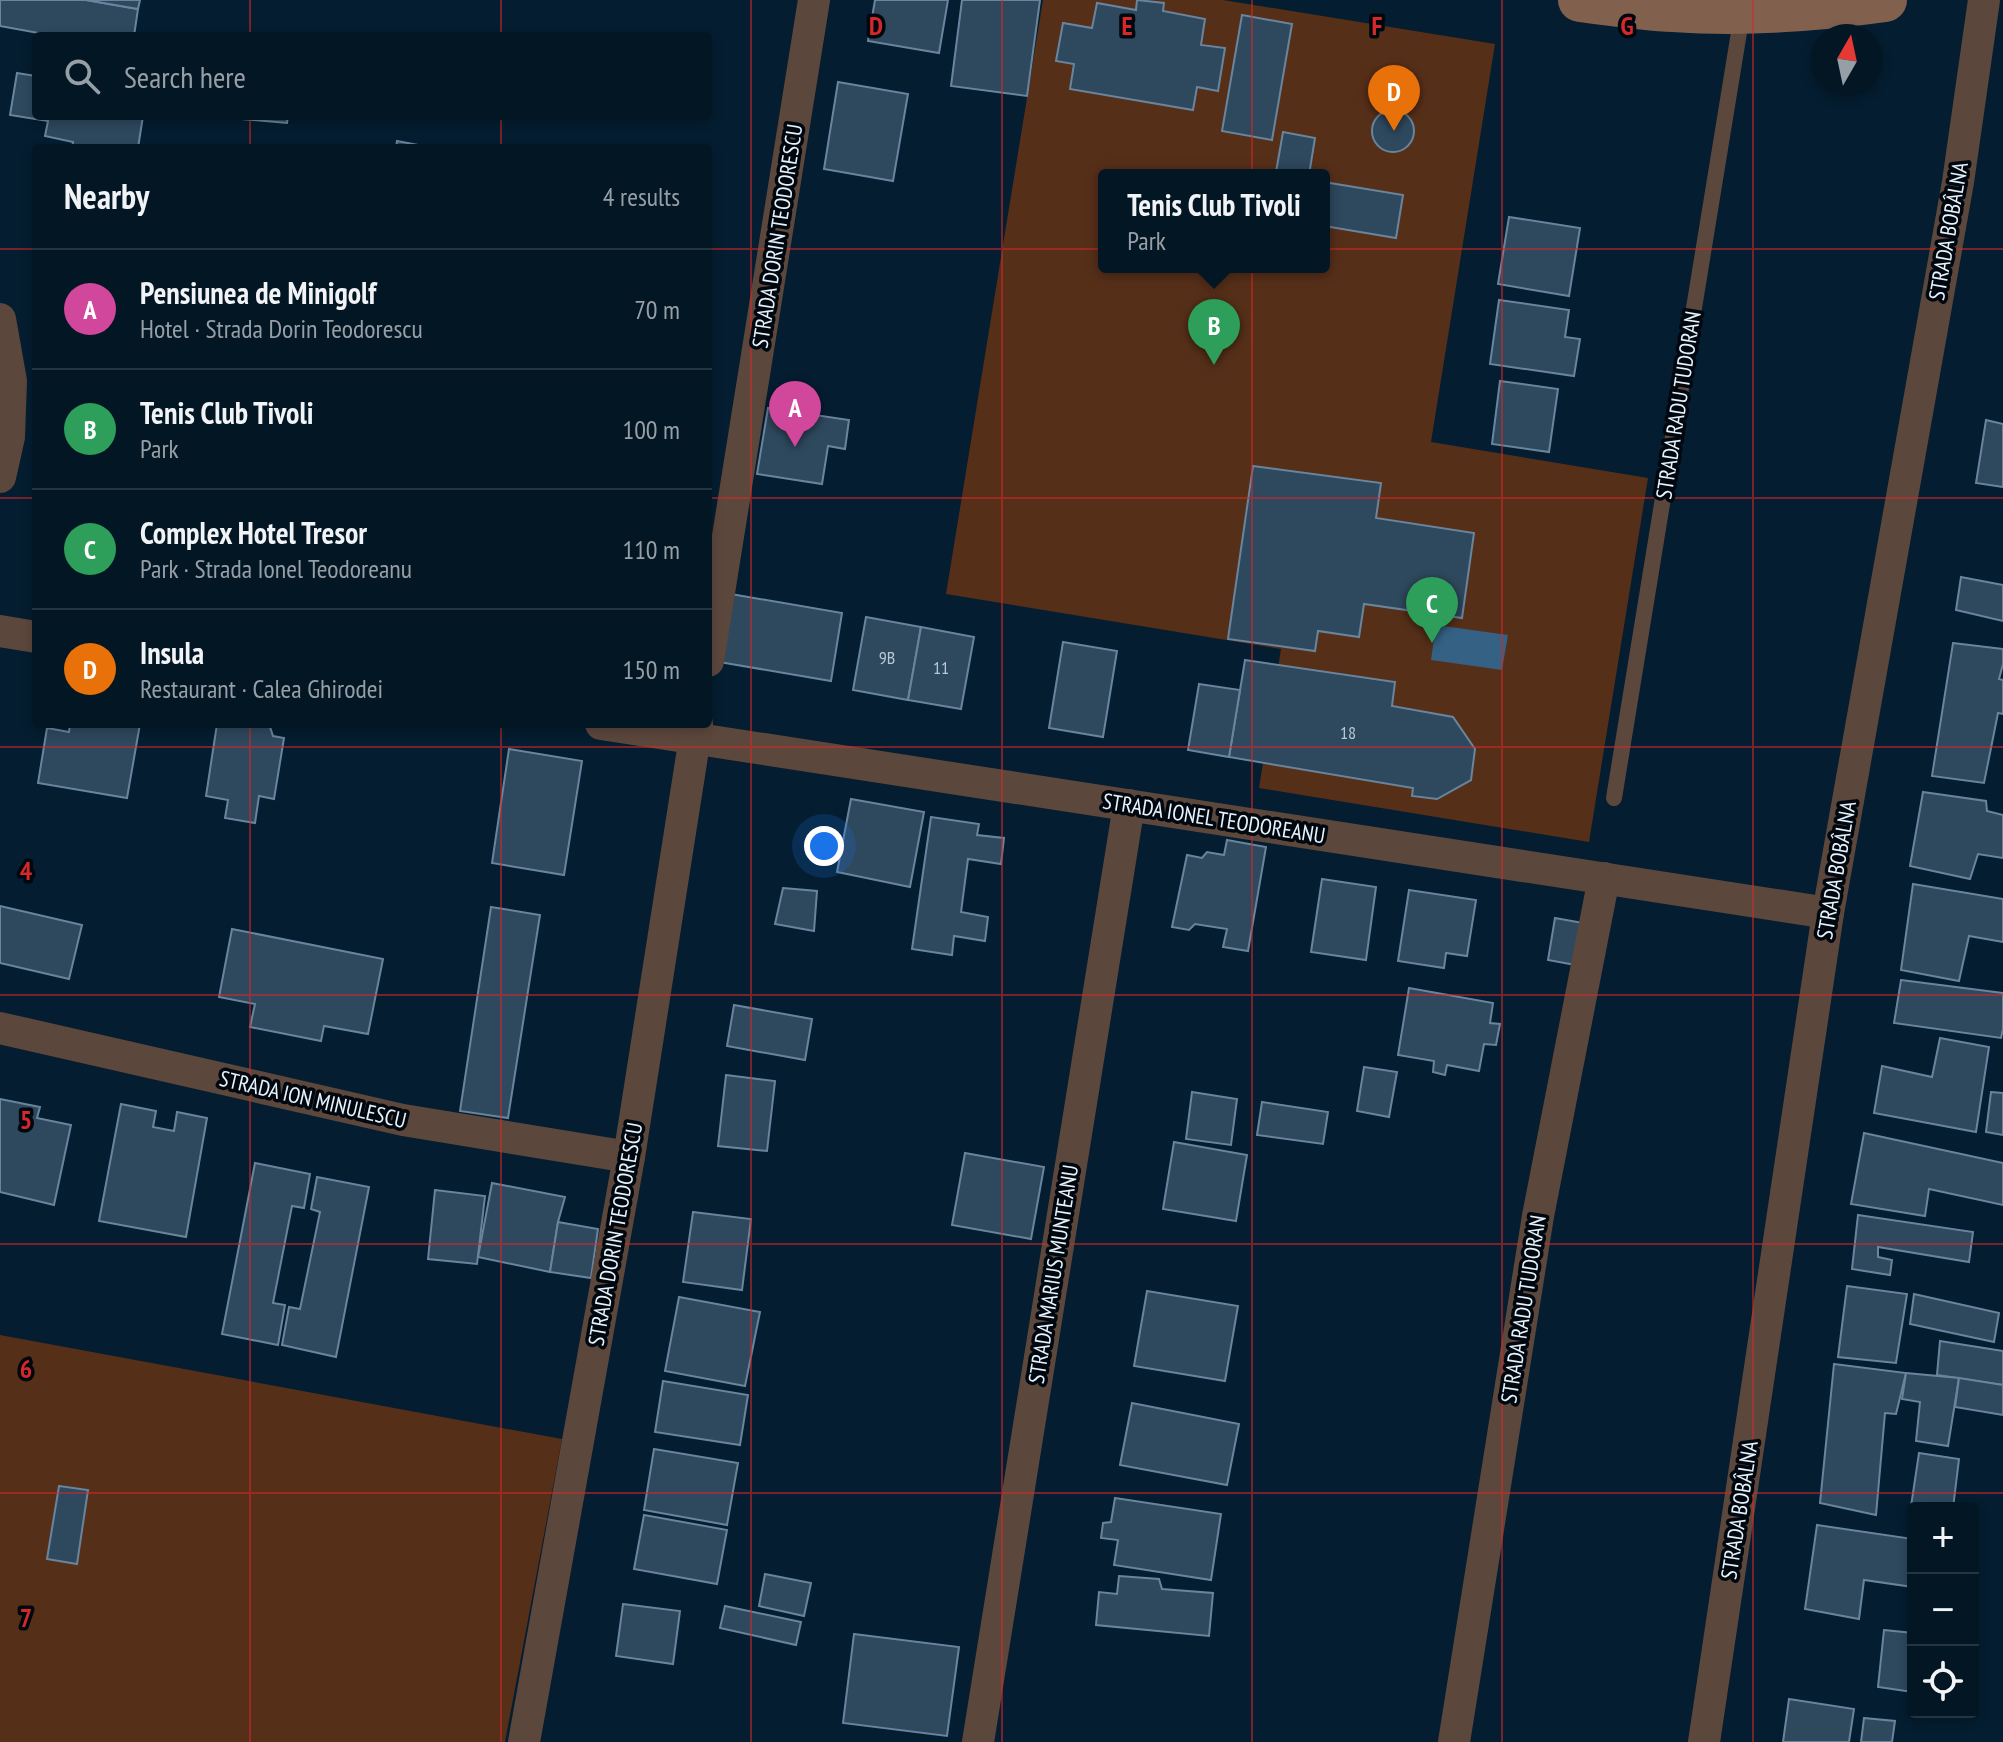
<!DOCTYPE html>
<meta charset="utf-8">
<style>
body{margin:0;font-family:"PT Sans Narrow",sans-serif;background:#112331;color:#f1f3f6}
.controls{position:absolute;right:24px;bottom:24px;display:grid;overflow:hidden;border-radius:8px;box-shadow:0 4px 12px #0003}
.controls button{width:72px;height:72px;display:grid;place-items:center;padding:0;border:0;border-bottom:2px solid #243541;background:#031624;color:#f1f3f6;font:40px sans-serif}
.compass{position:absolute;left:1811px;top:24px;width:72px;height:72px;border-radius:50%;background:#031624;box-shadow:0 4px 12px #0003;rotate:9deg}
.you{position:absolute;left:824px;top:846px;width:28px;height:28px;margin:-20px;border:6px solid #fff;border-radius:50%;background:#1a73e8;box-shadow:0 0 0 12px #1a73e833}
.badge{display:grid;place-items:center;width:52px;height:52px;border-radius:50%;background:#2563eb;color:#fff;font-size:26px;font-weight:700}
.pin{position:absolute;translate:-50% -66px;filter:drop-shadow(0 2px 4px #0008)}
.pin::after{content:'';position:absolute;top:42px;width:28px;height:24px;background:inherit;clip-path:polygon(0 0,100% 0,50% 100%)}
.popup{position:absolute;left:1098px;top:169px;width:232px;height:104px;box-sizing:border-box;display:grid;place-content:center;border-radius:8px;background:#031624;filter:drop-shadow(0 2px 6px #0005);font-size:26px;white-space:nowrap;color:#979fa6}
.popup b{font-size:30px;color:#f1f3f6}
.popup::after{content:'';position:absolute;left:50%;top:100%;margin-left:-16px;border:16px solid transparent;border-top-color:#031624}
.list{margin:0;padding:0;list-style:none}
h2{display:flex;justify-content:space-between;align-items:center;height:104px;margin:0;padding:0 32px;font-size:34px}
h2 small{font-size:26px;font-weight:400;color:#979fa6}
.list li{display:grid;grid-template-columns:52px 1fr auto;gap:24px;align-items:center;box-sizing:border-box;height:120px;padding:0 32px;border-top:2px solid #243541}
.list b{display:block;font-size:30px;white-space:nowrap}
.list p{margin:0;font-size:26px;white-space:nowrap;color:#979fa6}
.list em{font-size:26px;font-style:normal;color:#979fa6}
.icon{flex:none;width:44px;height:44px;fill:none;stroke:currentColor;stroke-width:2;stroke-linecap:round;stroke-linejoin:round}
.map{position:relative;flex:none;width:2003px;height:1742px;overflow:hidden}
.search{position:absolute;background:#031624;box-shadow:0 4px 12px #0003;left:32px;top:32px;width:680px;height:88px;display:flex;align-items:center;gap:20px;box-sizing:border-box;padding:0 28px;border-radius:8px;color:#979fa6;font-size:30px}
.panel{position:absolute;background:#031624;box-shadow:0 4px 12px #0003;left:32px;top:144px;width:680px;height:584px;border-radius:8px}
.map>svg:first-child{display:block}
</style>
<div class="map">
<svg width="2003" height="1742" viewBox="0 0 2003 1742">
<rect width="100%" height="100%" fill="#041d30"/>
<g fill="#562f19" fill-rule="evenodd">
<path d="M 1043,0 L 1223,0 L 1495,44 L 1431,442 L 1648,478 L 1589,842 L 1259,788 L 1281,649 L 946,594 ZM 1104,175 L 1324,175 L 1324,267 L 1104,267 Z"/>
<path d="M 0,1335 L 562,1439 L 505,1742 L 0,1742 Z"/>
</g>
<path fill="#356184" d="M 1436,625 L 1508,635 L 1502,670 L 1431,660 Z"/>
<g fill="#2e485d" stroke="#69859d" stroke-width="2">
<path d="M 0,0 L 86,0 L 138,9 L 134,36 L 55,36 L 0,26 Z"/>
<path d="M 86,0 L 140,0 L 138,9 Z"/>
<path d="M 875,0 L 948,0 L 939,53 L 868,41 Z"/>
<path d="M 962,0 L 1040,0 L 1027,96 L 951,86 Z"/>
<path d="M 1137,0 L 1164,3 L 1163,11 L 1205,19 L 1201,45 L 1225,48 L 1218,91 L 1197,87 L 1193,110 L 1070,89 L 1074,64 L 1056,61 L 1063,23 L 1092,28 L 1097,3 L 1136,10 Z"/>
<path d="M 1242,15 L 1292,24 L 1272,140 L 1222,131 Z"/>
<path d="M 17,73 L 36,76 L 36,116 L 143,116 L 138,148 L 72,148 L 73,142 L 45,136 L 48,121 L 10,115 Z"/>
<path d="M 838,82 L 908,94 L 893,181 L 824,169 Z"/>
<circle cx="1393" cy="131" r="21"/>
<path d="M 242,116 L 288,116 L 287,123 L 242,119 Z"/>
<path d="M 1283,132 L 1315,138 L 1309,175 L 1293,175 L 1276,172 Z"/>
<path d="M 397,141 L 434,148 L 396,148 Z"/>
<path d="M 1324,182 L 1403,195 L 1396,238 L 1324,226 Z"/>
<path d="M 1509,217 L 1580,228 L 1569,296 L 1498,284 Z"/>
<path d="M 1499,300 L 1569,310 L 1565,337 L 1580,339 L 1574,376 L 1490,364 Z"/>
<path d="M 1500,381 L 1558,389 L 1549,452 L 1492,444 Z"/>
<path d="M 768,408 L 849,420 L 845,449 L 828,446 L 822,484 L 757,474 Z"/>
<path d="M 1986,420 L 2003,424 L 2003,487 L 1976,483 Z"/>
<path d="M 1253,466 L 1381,483 L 1376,518 L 1474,533 L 1462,618 L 1364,604 L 1359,637 L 1318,631 L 1315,651 L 1228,639 Z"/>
<path d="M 1961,577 L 2003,585 L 2003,621 L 1956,610 Z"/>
<path d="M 731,594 L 842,613 L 831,681 L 719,662 Z"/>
<path d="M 866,617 L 921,627 L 908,700 L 853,690 Z"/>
<path d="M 921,627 L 974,637 L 961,709 L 908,700 Z"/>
<path d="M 1063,642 L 1117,651 L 1103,737 L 1049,728 Z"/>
<path d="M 1953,643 L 2003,649 L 2003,664 L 1999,679 L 2003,680 L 2003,714 L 1998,713 L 1984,783 L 1932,776 Z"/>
<path d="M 1245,660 L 1395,682 L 1392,706 L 1453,717 L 1475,749 L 1471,780 L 1437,799 L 1412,796 L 1413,788 L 1229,757 Z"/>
<path d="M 1199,684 L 1240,690 L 1229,757 L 1188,750 Z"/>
<path d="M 70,724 L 140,724 L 127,798 L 38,783 L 47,728 L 69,732 Z"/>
<path d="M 217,724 L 253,724 L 270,727 L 273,736 L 284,738 L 274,799 L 259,796 L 255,823 L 225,818 L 228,800 L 206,796 Z"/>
<path d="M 509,749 L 582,761 L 564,875 L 492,863 Z"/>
<path d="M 1923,792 L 1986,801 L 1987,811 L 2003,815 L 2003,858 L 1978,854 L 1970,879 L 1910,866 Z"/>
<path d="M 851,799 L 924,812 L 910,887 L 837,872 Z"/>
<path d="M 931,817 L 979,824 L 977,835 L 1004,838 L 1001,864 L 968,859 L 961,912 L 988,917 L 985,941 L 954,936 L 952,955 L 912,949 Z"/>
<path d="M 1227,840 L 1266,847 L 1248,951 L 1223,947 L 1227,929 L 1195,924 L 1189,930 L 1172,927 L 1187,855 L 1202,858 L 1207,852 L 1224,855 Z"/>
<path d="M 1322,879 L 1376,887 L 1366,960 L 1311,952 Z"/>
<path d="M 1913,884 L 2003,899 L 2003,942 L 1969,936 L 1959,981 L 1901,970 Z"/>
<path d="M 783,888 L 817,891 L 814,931 L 775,924 Z"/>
<path d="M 1409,890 L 1476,900 L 1467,956 L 1446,953 L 1444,968 L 1398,961 Z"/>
<path d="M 0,906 L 82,925 L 69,979 L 0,963 Z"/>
<path d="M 491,907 L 540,915 L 508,1118 L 460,1111 Z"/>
<path d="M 1555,918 L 1589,924 L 1581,966 L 1548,960 Z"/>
<path d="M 232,929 L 383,959 L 368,1034 L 324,1026 L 321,1041 L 250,1027 L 255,1004 L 219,997 Z"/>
<path d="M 1901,980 L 2003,993 L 2003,1029 L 2001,1038 L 1894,1023 Z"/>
<path d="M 1409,988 L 1493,1003 L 1490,1023 L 1500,1024 L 1496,1045 L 1484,1044 L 1479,1071 L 1447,1065 L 1445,1075 L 1433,1072 L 1434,1061 L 1398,1055 Z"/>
<path d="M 734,1005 L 812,1019 L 805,1060 L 727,1046 Z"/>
<path d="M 1940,1038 L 1989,1047 L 1976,1132 L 1874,1113 L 1882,1066 L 1932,1077 Z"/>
<path d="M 1364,1067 L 1397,1072 L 1389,1117 L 1357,1111 Z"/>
<path d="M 726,1075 L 775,1081 L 767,1151 L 718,1146 Z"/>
<path d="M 1192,1092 L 1237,1099 L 1231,1145 L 1186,1139 Z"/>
<path d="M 1991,1092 L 2003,1093 L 2003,1135 L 1986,1132 Z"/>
<path d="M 0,1099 L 40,1107 L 37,1118 L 71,1125 L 54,1205 L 0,1192 Z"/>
<path d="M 1262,1102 L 1328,1112 L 1323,1144 L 1257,1135 Z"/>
<path d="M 121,1104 L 156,1111 L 153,1127 L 174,1131 L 177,1112 L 207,1118 L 186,1237 L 99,1221 Z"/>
<path d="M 1864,1133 L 2003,1163 L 2003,1205 L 1929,1189 L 1925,1216 L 1851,1204 Z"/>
<path d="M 1174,1142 L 1247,1155 L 1236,1221 L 1163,1209 Z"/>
<path d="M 965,1153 L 1044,1167 L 1031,1239 L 952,1225 Z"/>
<path d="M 255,1163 L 310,1174 L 304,1208 L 292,1206 L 273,1303 L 285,1305 L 278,1345 L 222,1334 Z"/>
<path d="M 317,1177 L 369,1187 L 336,1357 L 282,1345 L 289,1307 L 300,1309 L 320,1212 L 311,1209 Z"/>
<path d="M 492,1183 L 565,1197 L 558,1222 L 550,1272 L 478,1257 Z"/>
<path d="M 435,1190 L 485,1196 L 477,1264 L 428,1259 Z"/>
<path d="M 693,1212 L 751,1219 L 742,1290 L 683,1282 Z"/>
<path d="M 1858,1215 L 1973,1232 L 1969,1262 L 1878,1247 L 1878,1257 L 1892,1260 L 1890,1275 L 1852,1269 Z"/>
<path d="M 558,1222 L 598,1229 L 591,1278 L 550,1272 Z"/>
<path d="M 1847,1286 L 1907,1294 L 1896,1363 L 1838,1357 Z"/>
<path d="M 1147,1291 L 1238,1306 L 1225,1381 L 1134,1366 Z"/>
<path d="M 1914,1294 L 1999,1313 L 1994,1342 L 1910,1324 Z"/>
<path d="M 679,1297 L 760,1312 L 745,1386 L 665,1371 Z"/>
<path d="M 1940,1341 L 2003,1351 L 2003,1385 L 1937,1375 Z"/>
<path d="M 1834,1364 L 1906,1373 L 1896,1414 L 1885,1413 L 1876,1515 L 1820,1503 Z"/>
<path d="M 1906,1373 L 1959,1378 L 1948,1446 L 1916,1441 L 1920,1402 L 1902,1399 Z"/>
<path d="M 1959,1378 L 2003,1385 L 2003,1415 L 1955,1407 Z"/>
<path d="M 663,1381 L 748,1395 L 740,1445 L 655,1432 Z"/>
<path d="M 1132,1403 L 1239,1424 L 1227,1485 L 1120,1465 Z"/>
<path d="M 654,1449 L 738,1463 L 727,1525 L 644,1510 Z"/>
<path d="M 1919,1453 L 1959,1459 L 1953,1508 L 1913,1508 L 1913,1513 L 1910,1513 Z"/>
<path d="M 59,1486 L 88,1490 L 77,1564 L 47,1559 Z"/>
<path d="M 1115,1498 L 1221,1514 L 1211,1580 L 1114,1565 L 1118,1540 L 1101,1538 L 1103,1523 L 1111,1522 Z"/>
<path d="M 644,1515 L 727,1530 L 717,1584 L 634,1569 Z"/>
<path d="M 1817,1525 L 1913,1539 L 1913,1587 L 1864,1580 L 1859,1619 L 1805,1609 Z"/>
<path d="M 765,1574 L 811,1583 L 804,1616 L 759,1606 Z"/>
<path d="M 1119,1576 L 1159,1579 L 1162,1589 L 1213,1593 L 1209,1636 L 1096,1625 L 1099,1592 L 1117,1594 Z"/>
<path d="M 623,1604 L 680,1611 L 673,1664 L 616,1656 Z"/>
<path d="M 725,1606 L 801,1622 L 796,1645 L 720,1628 Z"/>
<path d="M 1884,1630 L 1913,1633 L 1913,1692 L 1878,1687 Z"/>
<path d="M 854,1634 L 959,1647 L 947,1736 L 843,1723 Z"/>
<path d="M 1789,1699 L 1854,1709 L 1849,1742 L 1783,1742 Z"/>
<path d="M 1864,1718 L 1895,1721 L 1892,1742 L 1861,1742 Z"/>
</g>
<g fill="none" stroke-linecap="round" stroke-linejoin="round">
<path stroke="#5c473c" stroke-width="16" d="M 1614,798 L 1742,14"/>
<g stroke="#5c473c" stroke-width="32">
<path d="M 0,319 L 11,381 L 9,437 L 0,477"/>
<path d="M 0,631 L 36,637"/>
<path d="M 708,661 L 814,0"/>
<path d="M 601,724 L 1828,913"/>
<path d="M 0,1028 L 403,1120 L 629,1157"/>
<path d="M 524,1742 L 629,1157 L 697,724"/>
<path d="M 978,1742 L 1129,805"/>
<path d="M 1454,1742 L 1538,1216 L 1604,878"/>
<path d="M 1704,1742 L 1828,913 L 1958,182 L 1984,0"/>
</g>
<path stroke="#81604e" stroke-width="44" d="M 1580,0 C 1611,4 1642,9 1673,10 C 1744,15 1814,10 1885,0"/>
</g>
<path fill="none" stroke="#d62828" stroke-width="2" stroke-opacity="0.55" d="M 250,0 L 250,36M 501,0 L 501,36M 751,0 L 751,1742M 1002,0 L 1002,1742M 1252,0 L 1252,1742M 1502,0 L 1502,1742M 1753,0 L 1753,1742M 250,116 L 250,148M 501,116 L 501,148M 0,249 L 36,249M 708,249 L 2003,249M 0,498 L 36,498M 708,498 L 2003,498M 250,724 L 250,1742M 501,724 L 501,1742M 0,747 L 2003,747M 0,995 L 2003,995M 0,1244 L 2003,1244M 0,1493 L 2003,1493"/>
<g text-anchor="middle" stroke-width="7" stroke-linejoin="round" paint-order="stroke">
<g font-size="18" fill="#b8c8d5">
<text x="887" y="664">9B</text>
<text x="941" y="674">11</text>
<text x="1348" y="739">18</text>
</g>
<g font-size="22" fill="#e6f3fd" stroke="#01070f">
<text transform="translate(1948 231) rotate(-80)" y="8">STRADA BOBÂLNA</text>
<text transform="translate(777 236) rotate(-81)" y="8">STRADA DORIN TEODORESCU</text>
<text transform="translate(1678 405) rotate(-81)" y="8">STRADA RADU TUDORAN</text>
<text transform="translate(1214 818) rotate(9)" y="8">STRADA IONEL TEODOREANU</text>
<text transform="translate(1836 870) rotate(-80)" y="8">STRADA BOBÂLNA</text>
<text transform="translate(313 1099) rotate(13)" y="8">STRADA ION MINULESCU</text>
<text transform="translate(615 1234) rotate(-80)" y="8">STRADA DORIN TEODORESCU</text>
<text transform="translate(1053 1274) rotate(-81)" y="8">STRADA MARIUS MUNTEANU</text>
<text transform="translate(1523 1309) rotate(-81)" y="8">STRADA RADU TUDORAN</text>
<text transform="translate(1739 1510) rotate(-81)" y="8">STRADA BOBÂLNA</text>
</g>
</g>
<g font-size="26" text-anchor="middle" font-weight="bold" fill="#d62828" stroke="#01070f" stroke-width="7" stroke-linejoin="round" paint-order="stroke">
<text x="876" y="35">D</text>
<text x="1127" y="35">E</text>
<text x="1377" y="35">F</text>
<text x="1627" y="35">G</text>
<text x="26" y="880">4</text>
<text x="26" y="1129">5</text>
<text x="26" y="1378">6</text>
<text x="26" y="1627">7</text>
</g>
</svg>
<div class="controls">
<button>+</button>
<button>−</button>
<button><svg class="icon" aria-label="locate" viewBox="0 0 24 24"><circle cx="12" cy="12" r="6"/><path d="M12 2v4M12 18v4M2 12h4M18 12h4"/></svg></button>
</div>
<svg class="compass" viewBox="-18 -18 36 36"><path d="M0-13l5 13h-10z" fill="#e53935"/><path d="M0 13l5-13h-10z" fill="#979fa6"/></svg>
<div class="you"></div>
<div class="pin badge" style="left:795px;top:447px;background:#d1479c">A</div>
<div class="pin badge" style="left:1214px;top:365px;background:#2e9e5b">B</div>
<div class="popup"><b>Tenis Club Tivoli</b>Park</div>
<div class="pin badge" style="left:1432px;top:643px;background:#2e9e5b">C</div>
<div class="pin badge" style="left:1394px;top:131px;background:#e8710a">D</div>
<div class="search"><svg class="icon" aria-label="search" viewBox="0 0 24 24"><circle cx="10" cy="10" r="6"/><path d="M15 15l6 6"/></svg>Search here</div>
<section class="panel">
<h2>Nearby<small>4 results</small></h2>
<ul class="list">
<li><span class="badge" style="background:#d1479c">A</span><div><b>Pensiunea de Minigolf</b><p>Hotel · Strada Dorin Teodorescu</p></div><em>70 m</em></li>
<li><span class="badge" style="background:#2e9e5b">B</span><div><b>Tenis Club Tivoli</b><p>Park</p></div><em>100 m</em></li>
<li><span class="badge" style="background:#2e9e5b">C</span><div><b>Complex Hotel Tresor</b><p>Park · Strada Ionel Teodoreanu</p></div><em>110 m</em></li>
<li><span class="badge" style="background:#e8710a">D</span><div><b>Insula</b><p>Restaurant · Calea Ghirodei</p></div><em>150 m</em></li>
</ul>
</section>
</div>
